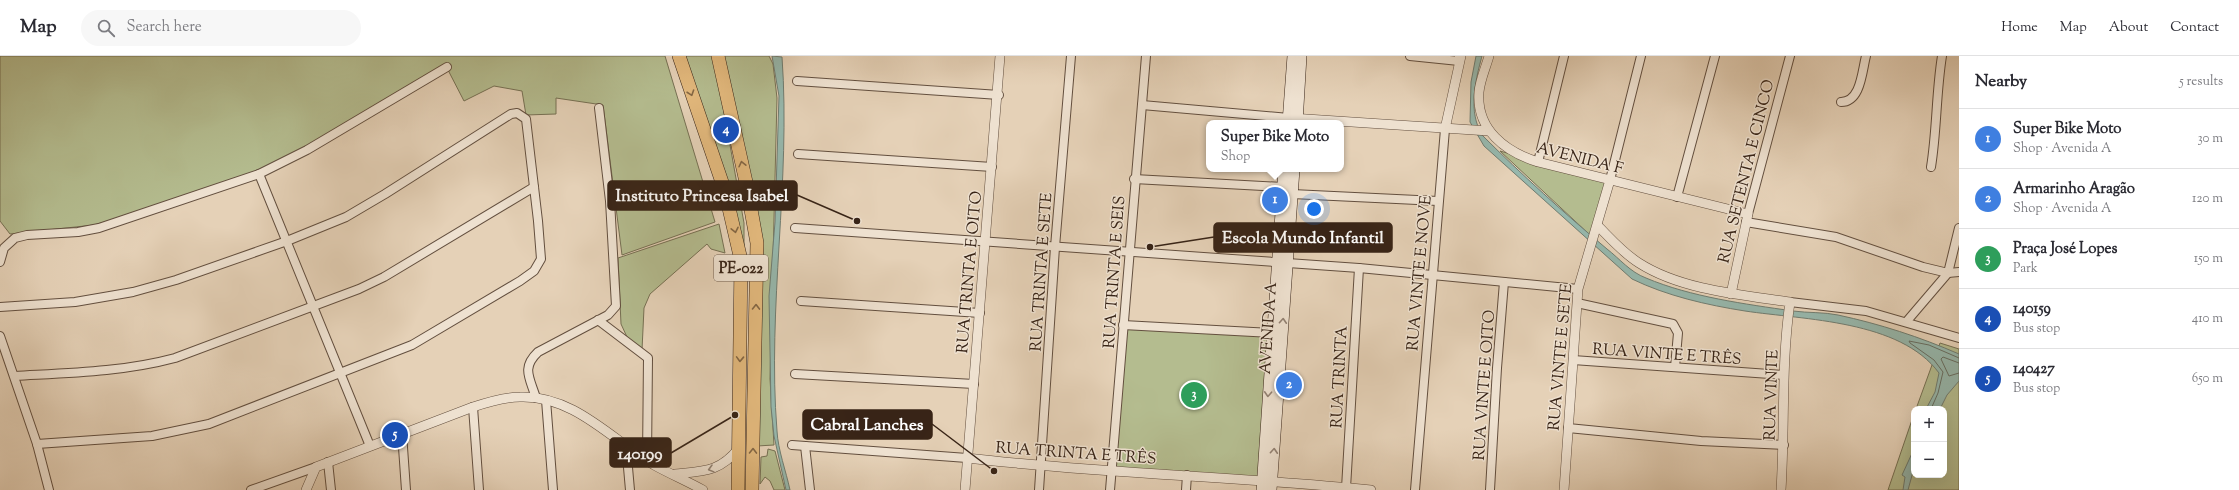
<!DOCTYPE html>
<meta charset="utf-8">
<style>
body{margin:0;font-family:"Sorts Mill Goudy",serif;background:#f7f7f7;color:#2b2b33}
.controls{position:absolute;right:12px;bottom:12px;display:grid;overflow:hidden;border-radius:8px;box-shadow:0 4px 16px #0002}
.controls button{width:36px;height:36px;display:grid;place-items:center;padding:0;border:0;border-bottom:1px solid #e1e1e2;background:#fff;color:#2b2b33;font:20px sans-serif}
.you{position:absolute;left:1314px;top:153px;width:14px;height:14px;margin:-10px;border:3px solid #fff;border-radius:50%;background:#1a73e8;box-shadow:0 0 0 6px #1a73e833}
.badge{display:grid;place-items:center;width:26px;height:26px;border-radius:50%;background:#0b8043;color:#fff;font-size:13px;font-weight:700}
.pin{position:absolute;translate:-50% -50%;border:2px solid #fff;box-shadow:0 1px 4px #0006}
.popup{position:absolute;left:1206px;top:64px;width:138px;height:52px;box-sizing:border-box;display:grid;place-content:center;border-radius:8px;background:#fff;filter:drop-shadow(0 1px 3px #0005);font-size:13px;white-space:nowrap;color:#7c7c81}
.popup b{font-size:15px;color:#2b2b33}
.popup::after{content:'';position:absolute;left:50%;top:100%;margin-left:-8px;border:8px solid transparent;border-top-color:#fff}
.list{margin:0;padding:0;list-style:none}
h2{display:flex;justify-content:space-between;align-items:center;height:52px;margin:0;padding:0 16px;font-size:17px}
h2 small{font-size:13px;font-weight:400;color:#7c7c81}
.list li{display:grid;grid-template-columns:26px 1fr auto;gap:12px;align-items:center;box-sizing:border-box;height:60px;padding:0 16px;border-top:1px solid #e1e1e2}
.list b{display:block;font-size:15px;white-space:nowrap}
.list p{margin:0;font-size:13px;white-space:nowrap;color:#7c7c81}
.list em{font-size:13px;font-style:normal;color:#7c7c81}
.icon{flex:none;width:22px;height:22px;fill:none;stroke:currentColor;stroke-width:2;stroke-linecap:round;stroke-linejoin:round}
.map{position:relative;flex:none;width:1959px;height:434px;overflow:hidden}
header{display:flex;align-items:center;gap:24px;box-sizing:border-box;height:56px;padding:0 20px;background:#fff;border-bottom:1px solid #e1e1e2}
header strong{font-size:19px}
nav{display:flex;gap:22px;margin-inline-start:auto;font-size:14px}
.search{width:280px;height:36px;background:#f7f7f7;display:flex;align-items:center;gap:10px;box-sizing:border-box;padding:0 14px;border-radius:22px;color:#7c7c81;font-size:15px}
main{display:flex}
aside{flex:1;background:#fff}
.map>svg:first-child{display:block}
</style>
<header>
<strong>Map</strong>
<div class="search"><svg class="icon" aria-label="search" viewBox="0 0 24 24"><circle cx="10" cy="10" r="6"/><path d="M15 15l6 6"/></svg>Search here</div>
<nav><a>Home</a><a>Map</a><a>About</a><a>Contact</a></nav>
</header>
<main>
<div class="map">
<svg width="1959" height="434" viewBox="0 0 1959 434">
<rect width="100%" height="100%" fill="#e5d1b7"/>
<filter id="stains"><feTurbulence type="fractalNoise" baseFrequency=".005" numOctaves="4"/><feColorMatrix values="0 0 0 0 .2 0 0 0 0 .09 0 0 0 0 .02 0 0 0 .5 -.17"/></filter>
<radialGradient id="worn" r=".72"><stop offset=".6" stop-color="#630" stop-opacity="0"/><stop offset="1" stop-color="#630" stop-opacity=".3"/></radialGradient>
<g fill="#b4bc8f" stroke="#767053">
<path d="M 0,0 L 665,0 L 715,166 L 622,199 L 603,49 L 556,42 L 556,58 L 526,59 L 522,35 L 494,30 L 464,45 L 448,14 L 259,120 L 94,169 L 10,178 L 0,165 Z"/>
<path d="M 678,0 L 714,0 L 744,167 L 744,195 Z"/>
<path d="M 721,0 L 769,0 L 773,8 L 777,42 L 770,323 L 774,389 L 757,390 L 760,187 Z"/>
<path d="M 1500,95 L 1607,126 L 1591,180 Z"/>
<path d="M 719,168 L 725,197 L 711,193 L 707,188 L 650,238 L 644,252 L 642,294 L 627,281 L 621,268 L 618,202 Z"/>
<path d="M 1124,269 L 1274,280 L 1263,425 L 1113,416 Z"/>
<path d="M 1940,287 L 1959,293 L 1959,434 L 1888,434 L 1914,358 L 1914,419 L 1944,419 L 1944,353 L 1916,353 Z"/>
<path d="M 768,393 L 775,395 L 785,434 L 774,434 L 770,425 L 765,421 L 760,428 L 761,401 L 767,400 Z"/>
</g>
<g fill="#96b7ac" stroke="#707c70">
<path d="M 772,0 L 782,1 C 791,126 767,250 777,375 C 778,394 786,415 790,434 L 786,434 L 774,380 L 771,351 L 769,240 L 775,166 L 779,40 Z"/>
<path d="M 1476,0 L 1482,0 C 1475,26 1468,55 1482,79 C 1522,119 1564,157 1607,193 C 1620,203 1630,216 1646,222 C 1691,241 1745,248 1793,255 C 1808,257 1824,256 1838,259 C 1880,268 1920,281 1959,298 L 1959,325 L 1947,339 L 1940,353 L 1926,353 L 1935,336 L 1939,317 C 1900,264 1805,264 1745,255 C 1707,249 1667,240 1632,223 L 1484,90 L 1470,66 L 1471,26 Z"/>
<path d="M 1914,393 L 1914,412 L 1908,434 L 1903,434 L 1905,421 L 1902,419 Z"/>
</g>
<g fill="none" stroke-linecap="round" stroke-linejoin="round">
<g stroke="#676e62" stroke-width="1">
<path d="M 1959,307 L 1943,301 L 1941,303 L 1949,320 L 1959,317"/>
<path d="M 1931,353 L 1938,337 L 1943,316 L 1934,304 L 1910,287 L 1909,285 L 1929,289 L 1959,302"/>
</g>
<g stroke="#634f3f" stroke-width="10">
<g id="minor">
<path d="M 1410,0 L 1459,5 L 1459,0"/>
<path d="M 797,25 L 999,39"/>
<path d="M 1841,46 C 1861,46 1862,15 1866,0"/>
<path d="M 1142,49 L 1289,62"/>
<path d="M 798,98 L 992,111"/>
<path d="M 1538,106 L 1564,0"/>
<path d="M 1931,111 C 1937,74 1936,37 1942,0"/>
<path d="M 259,118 L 370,390"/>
<path d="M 1134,123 L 1283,131"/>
<path d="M 1610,124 L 1641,0"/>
<path d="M 1292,138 L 1438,145"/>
<path d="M 1677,141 L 1715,0"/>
<path d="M 1748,158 L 1790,0"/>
<path d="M 1746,166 L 1836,181 L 1923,211 L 1948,217 L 1959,216"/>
<path d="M 795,172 L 1359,212 L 1578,233"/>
<path d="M 0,206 L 4,192 L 15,182 L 27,179 L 78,176 L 99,172 L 259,118 L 307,94 L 447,11"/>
<path d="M 801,245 L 980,257"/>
<path d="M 1790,246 L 1866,255 L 1959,282"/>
<path d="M 1577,247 L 1673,268 L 1678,277 L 1675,311"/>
<path d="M 0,251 L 75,246 L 133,236 L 176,224 L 287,185 L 346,161 L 385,138 L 511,58 L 517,57 L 526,63 L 538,165 L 541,203 L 534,215 L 520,225 L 412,289 L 209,368 L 152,380 L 37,388"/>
<path d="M 598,264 L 648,302 L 647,403"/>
<path d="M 1907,265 L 1948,217 L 1959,172"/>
<path d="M 1123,269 L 1272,277"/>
<path d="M 0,280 L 37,388 L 49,434"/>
<path d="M 1573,304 L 1784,319"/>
<path d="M 795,318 L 974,328"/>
<path d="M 15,320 C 68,317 123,316 175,302 L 359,233 L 384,221 L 534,131"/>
<path d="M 536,342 C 530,322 521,312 538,296 L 608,259 L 616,250 L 610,145 L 599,52"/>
<path d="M 546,344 L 553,434"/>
<path d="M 473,351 L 479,434"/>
<path d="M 1568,372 L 1701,385 L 1784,389"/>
<path d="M 402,377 L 406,434"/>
<path d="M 626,389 L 630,434"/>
<path d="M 792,389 L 967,402"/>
<path d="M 805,390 L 810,434"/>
<path d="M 328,406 L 331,434"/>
<path d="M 1346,432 L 1359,212"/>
<path d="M 251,434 L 316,411"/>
<path d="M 1039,434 L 1055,191 L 1071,0"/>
<path d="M 1110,434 L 1146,0"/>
<path d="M 1186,434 L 1187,419"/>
<path d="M 1415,434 L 1445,73"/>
<path d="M 1490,434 L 1497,312 L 1504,226"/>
</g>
</g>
<g stroke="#634f3f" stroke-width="10">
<g id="tertiary">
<path d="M 1489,0 C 1486,11 1480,24 1479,36 C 1476,74 1506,96 1538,106 L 1748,158 L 1731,238"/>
<path d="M 1291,62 L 1489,75"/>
<path d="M 1445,73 L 1461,0"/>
<path d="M 1598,170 C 1611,183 1623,197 1639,207 C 1681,234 1742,239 1790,246 C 1781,308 1785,371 1781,434"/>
<path d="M 967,402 C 1101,418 1237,420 1371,434"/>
<path d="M 675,418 C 704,415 720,416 739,392"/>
<path d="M 306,434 L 316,411 L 473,351 C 488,346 504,341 520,341 C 574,339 612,384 654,409 C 670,418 687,425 703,434"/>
<path d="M 965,434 L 1000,0"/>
<path d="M 1564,434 L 1578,233 L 1610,124"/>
</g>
</g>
<g stroke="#382417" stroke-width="12">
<g id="secondary">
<path d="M 1288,67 L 1293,0"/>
<path d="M 1297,67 L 1301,0"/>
<path d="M 1262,434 L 1284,113"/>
<path d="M 1271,434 L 1294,113"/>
</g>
</g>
<g stroke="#382417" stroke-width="14">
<g id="trunk">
<path d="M 679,0 L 725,135 L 741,204 L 738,434"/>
<path d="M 718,0 L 746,126 L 757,187 L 752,434"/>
</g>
</g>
<use href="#minor" stroke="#eee1d0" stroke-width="8"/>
<use href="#tertiary" stroke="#eee1d0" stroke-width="9"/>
<use href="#secondary" stroke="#eee1d0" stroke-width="11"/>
<use href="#trunk" stroke="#e2b87c" stroke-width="13"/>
</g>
<defs><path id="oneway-chevron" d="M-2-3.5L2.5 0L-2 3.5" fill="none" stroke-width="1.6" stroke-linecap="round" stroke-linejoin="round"/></defs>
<g stroke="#846744">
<use href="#oneway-chevron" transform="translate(691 37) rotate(71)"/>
<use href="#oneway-chevron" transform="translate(742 108) rotate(-103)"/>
<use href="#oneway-chevron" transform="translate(735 174) rotate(78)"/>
<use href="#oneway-chevron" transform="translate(756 251) rotate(-89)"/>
<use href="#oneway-chevron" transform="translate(740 303) rotate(92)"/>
<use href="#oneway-chevron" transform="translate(753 395) rotate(-89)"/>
</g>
<g stroke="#938274">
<use href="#oneway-chevron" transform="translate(1283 265) rotate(-86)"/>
<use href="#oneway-chevron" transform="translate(1268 338) rotate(93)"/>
<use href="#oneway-chevron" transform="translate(1274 395) rotate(-86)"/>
<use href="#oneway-chevron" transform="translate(711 413) rotate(165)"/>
</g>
<g text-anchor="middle" stroke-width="3" stroke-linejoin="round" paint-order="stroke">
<rect fill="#eee1d0" stroke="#6f5d4e" stroke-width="1" x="714" y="199" width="54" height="26" rx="3"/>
<g font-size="15" font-weight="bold" fill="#382417">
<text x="741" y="217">PE-022</text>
</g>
<g font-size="16" fill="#382417" stroke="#eee1d0">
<text transform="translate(1580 101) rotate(14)" y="6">AVENIDA F</text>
<text transform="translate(1745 115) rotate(-76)" y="6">RUA SETENTA E CINCO</text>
<text transform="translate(968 216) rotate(-85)" y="6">RUA TRINTA E OITO</text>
<text transform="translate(1040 216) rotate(-86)" y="6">RUA TRINTA E SETE</text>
<text transform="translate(1113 216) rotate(-86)" y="6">RUA TRINTA E SEIS</text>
<text transform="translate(1418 217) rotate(-85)" y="6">RUA VINTE E NOVE</text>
<text transform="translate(1267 272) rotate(-86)" y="6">AVENIDA A</text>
<text transform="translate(1667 297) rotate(4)" y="6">RUA VINTE E TRÊS</text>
<text transform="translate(1559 301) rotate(-85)" y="6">RUA VINTE E SETE</text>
<text transform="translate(1338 321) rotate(-87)" y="6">RUA TRINTA</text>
<text transform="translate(1483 329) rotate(-86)" y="6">RUA VINTE E OITO</text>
<text transform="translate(1770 339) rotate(-88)" y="6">RUA VINTE</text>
<text transform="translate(1076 396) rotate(4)" y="6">RUA TRINTA E TRÊS</text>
</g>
</g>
<path fill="none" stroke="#382417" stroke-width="1.5" d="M857 165L797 139M1150 191L1214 181M994 415L932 368M735 359L671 397"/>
<g fill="#382417" stroke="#eee1d0" stroke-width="1.5">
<circle cx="857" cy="165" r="4"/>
<circle cx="1150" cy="191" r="4"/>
<circle cx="994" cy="415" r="4"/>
<circle cx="735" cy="359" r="4"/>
</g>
<g fill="#382417" stroke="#382417" stroke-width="1.5">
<rect x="608" y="125" width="189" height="29" rx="4"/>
<rect x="1214" y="167" width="178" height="29" rx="4"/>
<rect x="803" y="354" width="129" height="29" rx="4"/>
<rect x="610" y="382" width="61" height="29" rx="4"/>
</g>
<g font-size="17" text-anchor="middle" font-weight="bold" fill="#fff">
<text x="702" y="145">Instituto Princesa Isabel</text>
<text x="1303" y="187">Escola Mundo Infantil</text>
<text x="867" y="374">Cabral Lanches</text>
<text x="640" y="403">140199</text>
</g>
<rect width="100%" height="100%" filter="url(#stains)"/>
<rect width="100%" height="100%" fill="url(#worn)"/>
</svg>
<div class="controls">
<button>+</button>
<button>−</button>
</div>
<div class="you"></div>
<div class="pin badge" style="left:1275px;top:144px;background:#3f7fe0">1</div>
<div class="popup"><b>Super Bike Moto</b>Shop</div>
<div class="pin badge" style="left:1289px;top:329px;background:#3f7fe0">2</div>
<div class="pin badge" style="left:1194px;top:339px;background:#2e9e5b">3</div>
<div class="pin badge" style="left:726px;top:74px;background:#1a4fb4">4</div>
<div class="pin badge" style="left:395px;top:379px;background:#1a4fb4">5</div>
</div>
<aside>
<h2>Nearby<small>5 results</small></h2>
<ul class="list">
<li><span class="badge" style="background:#3f7fe0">1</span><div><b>Super Bike Moto</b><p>Shop · Avenida A</p></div><em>30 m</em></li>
<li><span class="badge" style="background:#3f7fe0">2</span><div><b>Armarinho Aragão</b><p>Shop · Avenida A</p></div><em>120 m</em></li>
<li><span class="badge" style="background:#2e9e5b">3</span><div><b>Praça José Lopes</b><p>Park</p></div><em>150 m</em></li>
<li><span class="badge" style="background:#1a4fb4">4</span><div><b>140159</b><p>Bus stop</p></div><em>410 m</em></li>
<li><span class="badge" style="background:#1a4fb4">5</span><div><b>140427</b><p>Bus stop</p></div><em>650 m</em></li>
</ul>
</aside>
</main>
